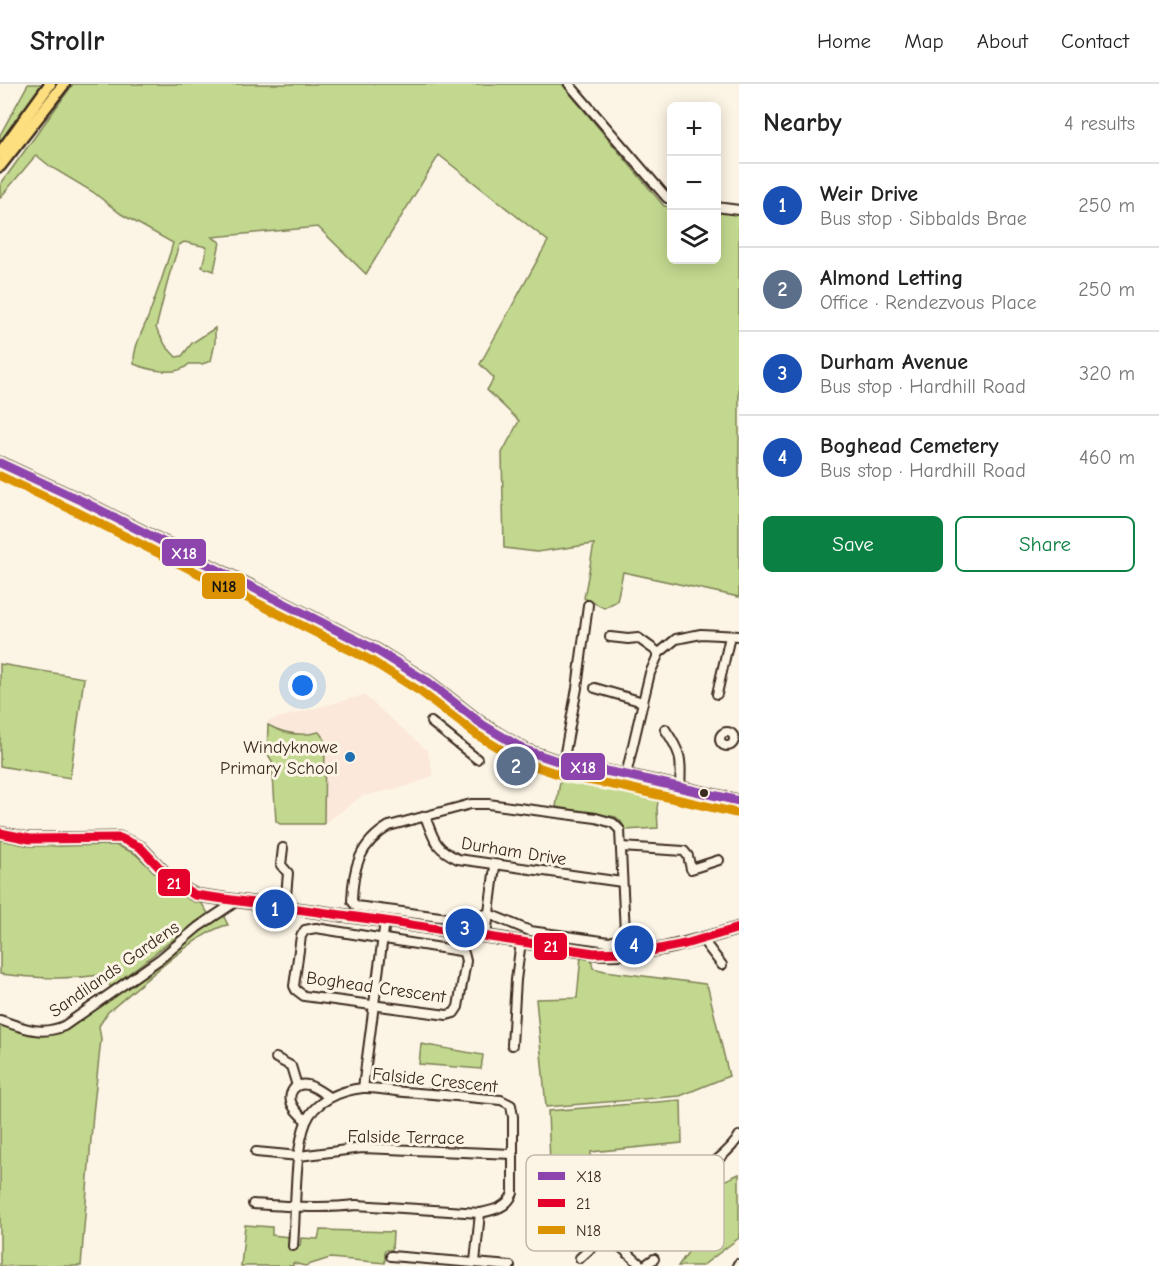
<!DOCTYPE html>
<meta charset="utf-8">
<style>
body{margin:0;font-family:"Comic Neue",sans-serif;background:#f6f6f6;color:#222}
.controls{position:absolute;right:18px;top:18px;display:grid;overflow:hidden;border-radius:9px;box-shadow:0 3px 15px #0003}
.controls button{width:54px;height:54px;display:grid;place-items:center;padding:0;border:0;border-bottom:2px solid #e0e0e0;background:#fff;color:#222;font:30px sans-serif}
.you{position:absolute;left:303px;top:602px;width:21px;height:21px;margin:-15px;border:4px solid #fff;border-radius:50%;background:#1a73e8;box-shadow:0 0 0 9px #1a73e833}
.badge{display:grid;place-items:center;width:39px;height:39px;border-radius:50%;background:#0b8043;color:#fff;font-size:20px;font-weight:700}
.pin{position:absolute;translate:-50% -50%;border:3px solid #fff;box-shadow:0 2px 6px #0006}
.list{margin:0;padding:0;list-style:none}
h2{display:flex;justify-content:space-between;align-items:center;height:78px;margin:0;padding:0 24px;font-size:26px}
h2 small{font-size:20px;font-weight:400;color:#767676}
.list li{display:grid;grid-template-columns:39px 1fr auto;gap:18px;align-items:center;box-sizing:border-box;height:84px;padding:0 24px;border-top:2px solid #e0e0e0}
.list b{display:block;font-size:22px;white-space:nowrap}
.list p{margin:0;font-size:20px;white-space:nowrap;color:#767676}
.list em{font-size:20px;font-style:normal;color:#767676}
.actions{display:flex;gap:12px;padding:18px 24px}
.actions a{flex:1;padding:14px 0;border:2px solid #0b8043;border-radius:9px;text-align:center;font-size:21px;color:#0b8043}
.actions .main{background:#0b8043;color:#fff}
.icon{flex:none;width:33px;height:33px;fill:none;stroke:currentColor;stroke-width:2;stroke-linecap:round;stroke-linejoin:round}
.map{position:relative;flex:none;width:739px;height:1182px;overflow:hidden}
header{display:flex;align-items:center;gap:36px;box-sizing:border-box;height:84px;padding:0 30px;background:#fff;border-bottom:2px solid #e0e0e0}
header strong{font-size:28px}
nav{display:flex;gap:33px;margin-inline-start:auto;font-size:21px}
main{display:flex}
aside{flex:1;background:#fff}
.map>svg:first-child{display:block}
</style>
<header>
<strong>Strollr</strong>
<nav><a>Home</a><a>Map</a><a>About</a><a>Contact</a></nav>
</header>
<main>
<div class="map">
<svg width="739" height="1182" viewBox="0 0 739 1182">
<rect width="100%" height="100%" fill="#fcf5e5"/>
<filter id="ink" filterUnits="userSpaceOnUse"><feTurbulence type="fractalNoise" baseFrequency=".0167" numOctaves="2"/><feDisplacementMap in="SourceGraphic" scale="12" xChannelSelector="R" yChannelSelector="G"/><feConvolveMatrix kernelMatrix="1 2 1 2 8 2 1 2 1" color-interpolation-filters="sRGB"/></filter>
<g filter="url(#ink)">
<path fill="#fbe8da" d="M 364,611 L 428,667 L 433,692 L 408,702 L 362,712 L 324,740 L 277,739 L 272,677 L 267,669 L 268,637 Z"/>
<g fill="#c2d88e" stroke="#7e8156" stroke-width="1.5">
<path d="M 28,0 L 43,0 L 0,59 L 0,51 Z"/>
<path d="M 73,0 L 562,0 L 664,122 L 671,123 L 672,176 L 716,176 L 717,128 L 739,130 L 739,513 L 623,488 L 617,517 L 604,524 L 584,514 L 594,460 L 537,468 L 504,464 L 502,369 L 519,337 L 487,306 L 494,294 L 480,280 L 548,157 L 439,71 L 366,190 L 318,143 L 212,153 L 220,158 L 214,187 L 202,183 L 207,163 L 184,158 L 179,161 L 169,192 L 156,244 L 166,262 L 176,273 L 182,272 L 192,259 L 215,244 L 215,259 L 211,277 L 202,280 L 189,280 C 177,293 149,286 134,280 C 133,262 143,247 149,231 C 158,207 166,183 173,159 L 121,130 L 93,108 L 51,83 L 36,71 L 0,114 L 0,101 Z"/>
<path d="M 0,580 L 84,594 L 70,694 L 0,682 Z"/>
<path d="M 268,641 C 284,650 300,653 319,648 L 325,656 L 324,740 L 280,740 L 276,737 L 272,677 L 267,669 Z"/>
<path d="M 562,685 L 660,706 L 657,724 L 658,744 L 625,746 L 622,739 L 616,733 L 556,723 Z"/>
<path d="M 0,755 L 59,762 L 115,761 L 134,769 L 169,800 L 202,820 L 208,829 L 111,903 L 101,891 C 66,896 36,894 0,890 Z"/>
<path d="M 222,829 L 228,841 C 200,845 134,907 108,928 L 99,942 L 101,955 L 93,1030 L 81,1182 L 0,1182 L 0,939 C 20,947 39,955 60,947 Z"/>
<path d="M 581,872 L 591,874 L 593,884 L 605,887 L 705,900 L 708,904 L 729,992 L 680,1012 L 546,1023 L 536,915 L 577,914 Z"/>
<path d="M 421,960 L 483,971 L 481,985 L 419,980 Z"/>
<path d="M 681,1016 L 682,1059 L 591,1068 L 589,1109 L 551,1107 L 548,1027 Z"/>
<path d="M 739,1090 L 739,1154 L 702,1182 L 678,1182 L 694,1160 L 694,1140 L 705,1115 L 726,1096 Z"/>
<path d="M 245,1141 L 272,1143 L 272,1151 L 289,1153 L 290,1162 L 300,1162 L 301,1154 L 318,1155 L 320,1146 L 393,1148 L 392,1166 L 385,1166 L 385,1179 L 330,1174 L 305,1182 L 293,1179 L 293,1182 L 241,1182 Z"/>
</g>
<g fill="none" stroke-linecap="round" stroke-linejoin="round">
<g stroke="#3b2a1e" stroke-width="12">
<g id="minor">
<path d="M 569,0 L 667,114 L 672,115"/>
<path d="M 716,123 L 739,126"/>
<path d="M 610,553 L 628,555 L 638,554 L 659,569"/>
<path d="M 595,604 L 643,618"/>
<path d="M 717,610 L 730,552"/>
<path d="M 431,638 L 477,675"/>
<path d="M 665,645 C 681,669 682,674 680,703"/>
<circle cx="727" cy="655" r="7"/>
<path d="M 563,679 L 577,604 L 588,521"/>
<path d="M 626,691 L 643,618 L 650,589 L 659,569 L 676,555 L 701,550 L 739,552"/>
<path d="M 471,720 L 488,720 L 596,734 L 613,739 L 620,746 L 625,849 L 620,855 L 609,858 L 530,847 L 489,830 L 448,834 L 356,822 L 352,817 C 353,784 359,760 389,742 Z"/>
<path d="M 425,732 C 434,755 434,764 458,775 L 622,798"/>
<path d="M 621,763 L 684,767 L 688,772 L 691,785 L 719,776"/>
<path d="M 283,764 L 281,781 L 288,789 L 285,823"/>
<path d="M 316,844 L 460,867 L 464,869 L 466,877 L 458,923 L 454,929 L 447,931 L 304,912 L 296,906 L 294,902 L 301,852 L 305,846 Z"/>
<path d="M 486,852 L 495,782"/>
<path d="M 702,855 L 722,881"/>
<path d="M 0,936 C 23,944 41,952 64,942 L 160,875 L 198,843 L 237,817"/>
<path d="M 512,961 L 516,896 L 521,857"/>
<path d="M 276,974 L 291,982 L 297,1002"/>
<path d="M 363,1004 L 385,837"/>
<path d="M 306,1037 C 302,1032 296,1028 293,1022 C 286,1011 294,998 308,1001 C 315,1003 323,1009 329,1013"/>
<path d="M 256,1068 L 299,1072 L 362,1064 L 513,1070"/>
<path d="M 663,1097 L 666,1122 L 690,1141"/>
<path d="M 253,1120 C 287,1122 322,1125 356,1121 L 480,1129 C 494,1126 507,1124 513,1109 L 513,1033 L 511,1021 L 501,1016 C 468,1013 436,1010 404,1008 C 391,1007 376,1003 363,1004 C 342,1006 314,1017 306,1038 C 294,1068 296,1128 293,1162"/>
<path d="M 391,1172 L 510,1182"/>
<path d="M 580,1174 L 611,1146"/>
<path d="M 475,1178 L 480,1129"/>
<path d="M 642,1182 L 612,1155 C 610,1130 639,1102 663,1097 C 672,1095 682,1097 690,1093 C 705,1087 732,1066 739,1052"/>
<path d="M 644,1182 L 654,1175"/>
<path d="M 737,1182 L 738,1180"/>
</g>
</g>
<g stroke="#3b2a1e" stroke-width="15">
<g id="major">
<path d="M 0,69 L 50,0"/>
<path d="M 0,82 L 64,0"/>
<path d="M 0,379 L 82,417 L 376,566 L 428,598 L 483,641 L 525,666 L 563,679 L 626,691 L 739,717"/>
<path d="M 0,749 L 30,755 L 120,754 L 140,763 L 174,799 L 195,811 L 385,837 L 594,869 C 647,873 689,859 739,844"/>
</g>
</g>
<use href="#minor" stroke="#fcf5e5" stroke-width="8"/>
<use href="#major" stroke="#fddf80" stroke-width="10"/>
<g stroke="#fcf5e5" stroke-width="14">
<path id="bus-1" d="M 0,379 L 82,417 L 376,566 L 428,598 L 483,641 L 525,666 L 563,679 L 626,691 L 739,717"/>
</g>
<g stroke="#fcf5e5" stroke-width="14">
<path id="bus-2" d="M 0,749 L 30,755 L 120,754 L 140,763 L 174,799 L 195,811 L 385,837 L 594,869 L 650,867 L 685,860 L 739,844"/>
</g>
<g stroke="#fcf5e5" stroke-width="14">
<path id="bus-3" d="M 0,392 L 77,428 L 370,576 L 421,608 L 477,651 L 520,677 L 561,691 L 624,703 L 736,729"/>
</g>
<use href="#bus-1" stroke="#8e44ad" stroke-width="9"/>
<use href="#bus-2" stroke="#e4002b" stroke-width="9"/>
<use href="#bus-3" stroke="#db9304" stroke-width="9"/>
</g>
</g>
<circle fill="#1f6fb2" stroke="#fcf5e5" stroke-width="2" cx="350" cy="673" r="6"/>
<circle fill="#3b2a1e" stroke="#fcf5e5" stroke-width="2" cx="704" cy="709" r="5"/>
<g text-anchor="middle" stroke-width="6" stroke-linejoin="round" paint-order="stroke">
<g font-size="18" fill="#3b2a1e" stroke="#fcf5e5" text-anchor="end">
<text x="338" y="669">Windyknowe<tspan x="338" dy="21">Primary School</tspan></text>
</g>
<g font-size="18" fill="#3b2a1e" stroke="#fcf5e5">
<text transform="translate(514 767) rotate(9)" y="6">Durham Drive</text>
<text transform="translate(114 885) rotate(-35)" y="6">Sandilands Gardens</text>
<text transform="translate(376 903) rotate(8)" y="6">Boghead Crescent</text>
<text transform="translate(435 996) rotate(6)" y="6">Falside Crescent</text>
<text transform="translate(406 1053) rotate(1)" y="6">Falside Terrace</text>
</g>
</g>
<rect x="526" y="1071" width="198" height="96" rx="9" fill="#fcf5e5" stroke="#c2b8a9" stroke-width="1.5"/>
<rect x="538" y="1088" width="27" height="8" fill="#8e44ad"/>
<rect x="538" y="1115" width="27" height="8" fill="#e4002b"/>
<rect x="538" y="1142" width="27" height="8" fill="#db9304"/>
<g font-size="16" fill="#3b2a1e">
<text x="576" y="1098">X18</text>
<text x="576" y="1125">21</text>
<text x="576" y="1152">N18</text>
</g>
<g stroke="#fcf5e5" stroke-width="2">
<rect x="161" y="454" width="46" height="29" rx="6" fill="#8e44ad"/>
<rect x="201" y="488" width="45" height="28" rx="6" fill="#db9304"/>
<rect x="560" y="668" width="46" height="29" rx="6" fill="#8e44ad"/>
<rect x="157" y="784" width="34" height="29" rx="6" fill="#e4002b"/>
<rect x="533" y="848" width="35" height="29" rx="6" fill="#e4002b"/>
</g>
<g font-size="16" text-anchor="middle" font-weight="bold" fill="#fff">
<text x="184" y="475">X18</text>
<text x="583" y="689">X18</text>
<text x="174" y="805">21</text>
<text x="551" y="868">21</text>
</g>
<g font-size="16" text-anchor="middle" font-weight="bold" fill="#111">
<text x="224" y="508">N18</text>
</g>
</svg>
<div class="controls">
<button>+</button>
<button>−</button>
<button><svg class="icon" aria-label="layers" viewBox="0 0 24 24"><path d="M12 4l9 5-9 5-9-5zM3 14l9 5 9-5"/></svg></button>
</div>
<div class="you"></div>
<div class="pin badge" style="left:275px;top:825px;background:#1a4fb4">1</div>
<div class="pin badge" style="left:516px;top:682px;background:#5c6f8a">2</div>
<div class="pin badge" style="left:465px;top:844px;background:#1a4fb4">3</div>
<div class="pin badge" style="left:634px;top:861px;background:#1a4fb4">4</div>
</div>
<aside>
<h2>Nearby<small>4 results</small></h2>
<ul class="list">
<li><span class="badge" style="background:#1a4fb4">1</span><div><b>Weir Drive</b><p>Bus stop · Sibbalds Brae</p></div><em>250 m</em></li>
<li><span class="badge" style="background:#5c6f8a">2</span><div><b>Almond Letting</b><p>Office · Rendezvous Place</p></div><em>250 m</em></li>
<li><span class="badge" style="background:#1a4fb4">3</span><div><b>Durham Avenue</b><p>Bus stop · Hardhill Road</p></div><em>320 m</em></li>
<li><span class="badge" style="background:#1a4fb4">4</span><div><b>Boghead Cemetery</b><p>Bus stop · Hardhill Road</p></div><em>460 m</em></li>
</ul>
<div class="actions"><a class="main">Save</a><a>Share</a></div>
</aside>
</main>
